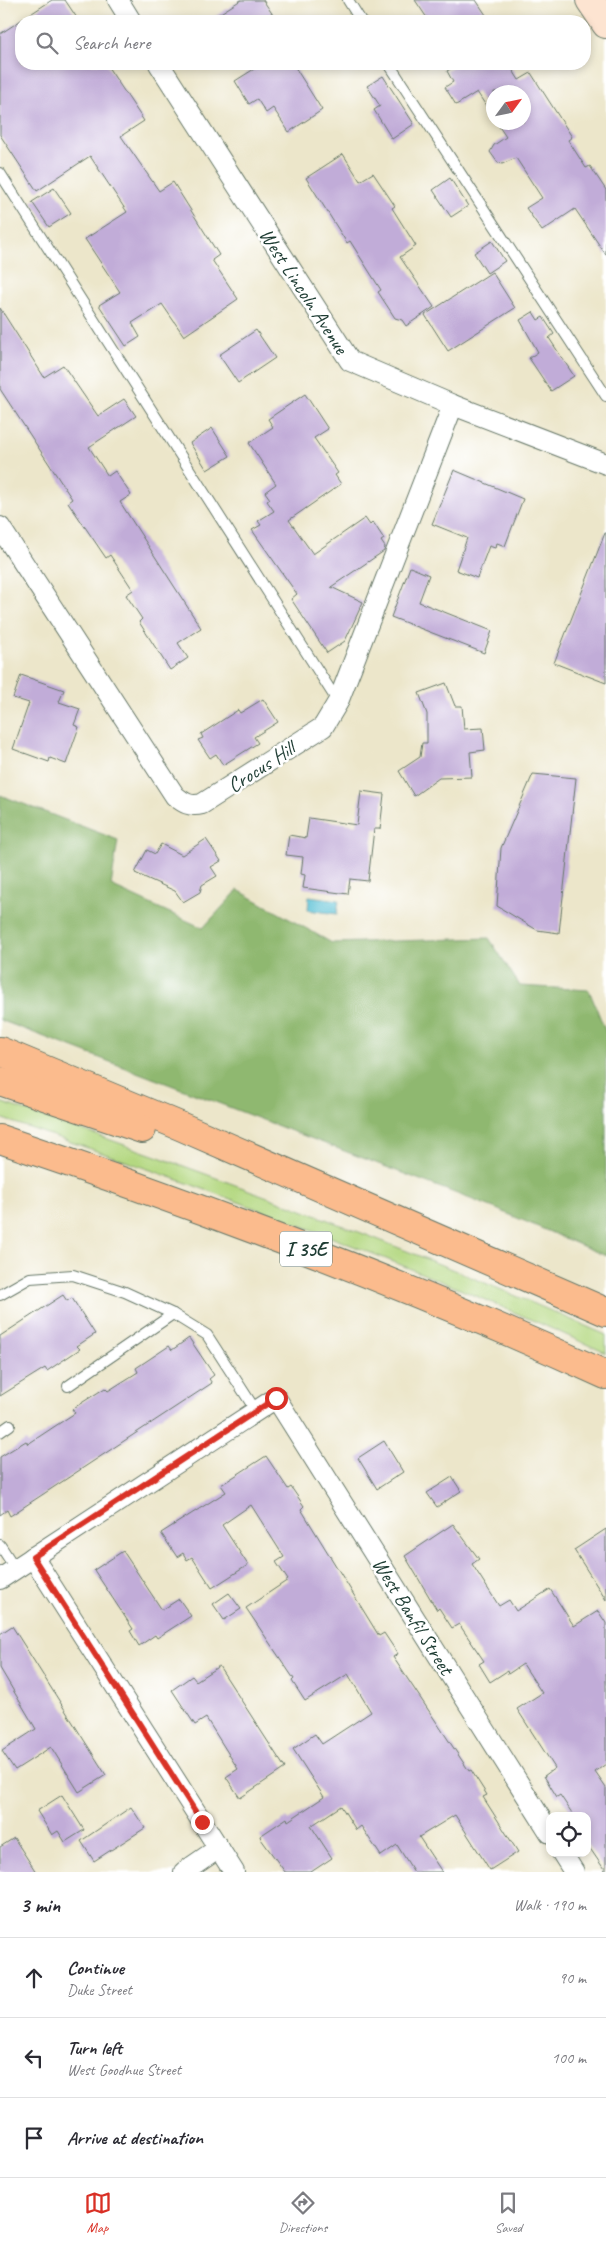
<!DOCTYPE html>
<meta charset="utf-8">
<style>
body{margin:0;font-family:Caveat,sans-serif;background:#f2f2f3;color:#2b2b33}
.controls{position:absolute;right:15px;bottom:15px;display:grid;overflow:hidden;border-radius:10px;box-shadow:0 2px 8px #0003}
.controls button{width:45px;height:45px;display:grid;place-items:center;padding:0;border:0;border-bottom:1px solid #e1e1e2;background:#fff;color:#2b2b33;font:25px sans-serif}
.compass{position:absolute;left:486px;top:85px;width:45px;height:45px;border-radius:50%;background:#fff;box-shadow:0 2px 8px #0003;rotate:57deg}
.stop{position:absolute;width:15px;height:15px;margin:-11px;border:4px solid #d93025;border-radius:50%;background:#fff}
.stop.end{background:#d93025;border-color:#fff;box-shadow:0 1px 5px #0008}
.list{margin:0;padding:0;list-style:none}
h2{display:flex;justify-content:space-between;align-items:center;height:65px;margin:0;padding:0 20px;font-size:21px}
h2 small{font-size:16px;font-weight:400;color:#7c7c81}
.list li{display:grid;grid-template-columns:32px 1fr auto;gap:15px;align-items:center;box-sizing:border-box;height:80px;padding:0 20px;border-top:1px solid #e1e1e2}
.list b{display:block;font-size:19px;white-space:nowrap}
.list p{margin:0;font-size:16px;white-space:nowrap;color:#7c7c81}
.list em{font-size:16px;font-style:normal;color:#7c7c81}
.icon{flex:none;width:28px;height:28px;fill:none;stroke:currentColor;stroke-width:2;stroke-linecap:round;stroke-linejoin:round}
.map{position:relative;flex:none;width:606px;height:1872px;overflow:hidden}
.search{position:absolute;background:#fff;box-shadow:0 2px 8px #0003;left:15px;right:15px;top:15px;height:55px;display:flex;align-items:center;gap:12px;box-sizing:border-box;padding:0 18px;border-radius:20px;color:#7c7c81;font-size:19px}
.sheet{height:305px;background:#fff}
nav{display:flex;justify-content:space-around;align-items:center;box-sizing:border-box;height:70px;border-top:1px solid #e1e1e2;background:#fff;font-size:14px;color:#7c7c81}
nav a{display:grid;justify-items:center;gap:2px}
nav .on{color:#d93025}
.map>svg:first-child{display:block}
</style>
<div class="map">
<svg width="606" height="1872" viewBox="0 0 606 1872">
<rect width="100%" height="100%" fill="#fff"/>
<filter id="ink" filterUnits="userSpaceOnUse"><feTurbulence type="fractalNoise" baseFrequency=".02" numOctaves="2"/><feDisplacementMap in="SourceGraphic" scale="10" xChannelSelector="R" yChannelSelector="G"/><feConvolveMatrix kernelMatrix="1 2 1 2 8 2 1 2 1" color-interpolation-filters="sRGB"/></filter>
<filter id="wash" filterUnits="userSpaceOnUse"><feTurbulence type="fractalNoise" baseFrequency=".0096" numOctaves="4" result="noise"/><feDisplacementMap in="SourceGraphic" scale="20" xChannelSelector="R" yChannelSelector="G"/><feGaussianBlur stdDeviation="1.12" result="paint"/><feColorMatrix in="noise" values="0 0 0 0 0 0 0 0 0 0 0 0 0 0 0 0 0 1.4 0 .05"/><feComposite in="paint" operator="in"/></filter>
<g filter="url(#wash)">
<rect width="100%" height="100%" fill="#ece6ca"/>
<path fill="#b4d881" stroke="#6a8a5a" d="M 0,1102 C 205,1171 408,1247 606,1335 L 606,1353 C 409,1263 206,1187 0,1118 Z"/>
<path fill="#8fb86f" stroke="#577a52" d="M 0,795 L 118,840 L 111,886 L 203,928 L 238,890 L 332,943 L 489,938 L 520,986 L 589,990 L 606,1032 L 606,1256 L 494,1208 L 0,1020 Z"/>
<path fill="#57bfd4" stroke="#3b7e84" d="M 309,896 L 339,900 L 337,914 L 308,910 Z"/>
<g id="blocks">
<g fill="#c1acd8">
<path d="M 52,0 L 65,0 L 79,21 L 21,21 L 21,64 L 106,64 L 144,121 L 121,136 L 159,191 L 173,182 L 219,255 L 212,260 L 238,299 L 184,336 L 162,304 L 132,323 L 140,337 L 126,346 L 99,305 L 120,292 L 85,239 L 127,212 L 90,156 L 37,191 L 0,135 L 0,34 Z"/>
<path d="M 241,0 L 263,0 L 277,21 L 208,21 Z"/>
<path d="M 415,0 L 476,0 L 486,15 L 477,21 L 429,21 Z"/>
<path d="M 262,64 L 293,64 L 322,110 L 289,132 L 273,108 L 266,113 L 257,99 L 249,104 L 235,81 Z"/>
<path d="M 458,64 L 509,64 L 519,80 L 531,73 L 572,137 L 568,140 L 586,168 L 590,166 L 606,190 L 606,255 L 575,209 L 542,231 L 526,208 L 542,198 L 516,158 L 502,164 L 498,163 L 490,152 L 494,145 L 506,137 L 496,122 L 524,122 L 524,92 L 494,92 L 494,118 L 477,92 L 456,105 L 445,87 L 453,82 L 447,71 Z"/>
<path d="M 383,76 L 414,124 L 392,139 L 374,110 L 380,106 L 367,86 Z"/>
<path d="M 343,154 L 360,181 L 373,173 L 395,206 L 392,208 L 416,246 L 400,257 L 434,307 L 406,326 L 402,320 L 395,318 L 378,292 L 381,290 L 350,241 L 347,243 L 306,178 Z"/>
<path d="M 450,178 L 468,206 L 451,217 L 433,190 Z"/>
<path d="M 54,188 L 71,213 L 49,227 L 32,202 Z"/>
<path d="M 492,241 L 505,261 L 487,273 L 474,253 Z"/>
<path d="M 492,272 L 515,308 L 448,351 L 425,315 Z"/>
<path d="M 0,308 L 44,377 L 63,365 L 98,416 L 124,399 L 136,416 L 89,447 L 108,476 L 115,471 L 131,495 L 120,502 L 201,628 L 178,643 L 188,658 L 170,670 L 139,622 L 142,619 L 126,595 L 133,590 L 110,555 L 106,558 L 68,502 L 72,499 L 0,389 Z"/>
<path d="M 533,312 L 538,320 L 543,317 L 554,334 L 549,338 L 574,376 L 551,391 L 529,358 L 538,352 L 520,320 Z"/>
<path d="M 256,330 L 275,358 L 238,383 L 219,355 Z"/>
<path d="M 305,394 L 328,429 L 314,438 L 338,473 L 335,475 L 341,484 L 289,520 L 313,554 L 365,518 L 370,525 L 373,522 L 384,539 L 381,541 L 385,547 L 384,551 L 331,587 L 363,602 L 345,641 L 327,653 L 291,599 L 297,594 L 252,530 L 261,525 L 258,521 L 274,511 L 267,501 L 270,499 L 265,492 L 276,484 L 249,443 L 273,427 L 268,419 Z"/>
<path d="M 212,428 L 230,456 L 207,470 L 190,443 Z"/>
<path d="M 454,470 L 523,499 L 505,546 L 497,543 L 495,548 L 489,546 L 477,578 L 456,570 L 467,538 L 432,524 Z"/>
<path d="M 605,533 L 606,533 L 606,683 L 554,663 Z"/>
<path d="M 410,567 L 429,575 L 419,602 L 492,631 L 484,653 L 391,617 Z"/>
<path d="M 21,675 L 64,690 L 59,702 L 80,709 L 74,725 L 79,727 L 66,764 L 50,758 L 49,762 L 13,749 L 29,703 L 13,698 Z"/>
<path d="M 446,683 L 455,706 L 462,706 L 464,729 L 483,728 L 485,750 L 470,752 L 472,777 L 439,778 L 414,796 L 399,771 L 420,757 L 422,743 L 427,743 L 427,714 L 419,693 Z"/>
<path d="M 263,699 L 278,722 L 254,737 L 258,743 L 223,765 L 216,754 L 210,758 L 198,740 L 203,738 L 201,734 L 238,710 L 240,713 Z"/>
<path d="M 533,774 L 576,778 L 559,933 L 537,930 L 497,906 L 501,848 Z"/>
<path d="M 361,791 L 384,794 L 380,829 L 374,829 L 368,881 L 350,879 L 348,894 L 303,888 L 305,875 L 301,874 L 303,857 L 286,855 L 289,835 L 306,838 L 309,818 L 357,825 Z"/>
<path d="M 206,839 L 221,861 L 211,867 L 217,876 L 202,885 L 200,892 L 183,902 L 175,891 L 135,873 L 147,850 L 155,854 L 161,844 L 182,855 Z"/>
<path d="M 63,1295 L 67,1301 L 72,1298 L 95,1334 L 77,1346 L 80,1349 L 47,1371 L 45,1368 L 0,1396 L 0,1336 Z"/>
<path d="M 189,1338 L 214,1375 L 209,1379 L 212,1383 L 10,1516 L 7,1510 L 0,1515 L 0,1457 L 26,1441 L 28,1444 L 75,1413 L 72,1409 L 105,1388 L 108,1391 L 138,1372 L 136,1368 L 169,1346 L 172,1350 Z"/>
<path d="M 384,1441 L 403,1472 L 377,1489 L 358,1458 Z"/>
<path d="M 266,1456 L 288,1489 L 291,1487 L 304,1506 L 301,1509 L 379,1636 L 384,1633 L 398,1654 L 393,1657 L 469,1771 L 471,1770 L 487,1795 L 483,1797 L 518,1852 L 490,1870 L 455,1815 L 419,1837 L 442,1872 L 414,1872 L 397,1845 L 381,1856 L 361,1826 L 356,1830 L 341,1806 L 311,1826 L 332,1858 L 311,1872 L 285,1872 L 261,1839 L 260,1836 L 287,1818 L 288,1821 L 324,1797 L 293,1749 L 315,1734 L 322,1744 L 371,1712 L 348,1674 L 305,1701 L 292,1681 L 294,1679 L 246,1608 L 288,1580 L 276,1562 L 284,1557 L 251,1505 L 222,1525 L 248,1565 L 212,1588 L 192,1557 L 187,1560 L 183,1553 L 177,1557 L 161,1533 L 226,1492 L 221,1485 Z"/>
<path d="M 452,1477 L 461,1491 L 437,1507 L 427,1493 Z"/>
<path d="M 453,1524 L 479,1559 L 472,1564 L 499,1606 L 509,1600 L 516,1611 L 550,1589 L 574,1626 L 598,1611 L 606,1623 L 606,1764 L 595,1772 L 606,1788 L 606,1872 L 587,1844 L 587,1816 L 574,1816 L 560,1795 L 557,1797 L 544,1776 L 555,1768 L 517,1709 L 542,1693 L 523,1664 L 508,1674 L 507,1671 L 490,1682 L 479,1664 L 484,1661 L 459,1624 L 452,1628 L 439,1608 L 437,1610 L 405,1556 Z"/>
<path d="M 606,1529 L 606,1600 L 574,1550 Z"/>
<path d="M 123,1551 L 162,1610 L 179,1599 L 191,1616 L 157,1638 L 155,1635 L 139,1646 L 130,1631 L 133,1629 L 94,1570 Z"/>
<path d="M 229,1593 L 241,1609 L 224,1620 L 213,1604 Z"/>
<path d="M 12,1626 L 106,1775 L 79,1792 L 51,1747 L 15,1770 L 2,1751 L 36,1729 L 0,1668 L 0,1634 Z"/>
<path d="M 219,1666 L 285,1768 L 240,1798 L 226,1777 L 238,1769 L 206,1718 L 195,1725 L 172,1690 L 192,1676 L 196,1681 Z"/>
<path d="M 62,1795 L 84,1830 L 65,1842 L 58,1831 L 52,1835 L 37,1811 Z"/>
<path d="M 131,1807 L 145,1828 L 94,1861 L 81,1841 Z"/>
<path d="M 14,1838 L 36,1872 L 0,1872 L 0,1847 Z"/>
</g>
</g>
</g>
<g filter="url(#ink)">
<use href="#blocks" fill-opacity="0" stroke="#677868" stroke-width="1"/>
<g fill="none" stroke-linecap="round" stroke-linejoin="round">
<g stroke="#677868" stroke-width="12">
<g id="lane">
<path d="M 348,0 L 361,21"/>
<path d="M 389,64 L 606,396"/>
<path d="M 0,173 L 338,702"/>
<path d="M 0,1295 L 30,1278 L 73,1275 L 125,1292 L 173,1314 L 207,1335 L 256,1411"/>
<path d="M 68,1386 L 173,1314"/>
<path d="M 0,1432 L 10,1425"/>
<path d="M 0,1545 L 15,1568"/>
</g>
</g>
<g stroke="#677868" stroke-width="22">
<g id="street">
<path d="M 118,0 L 131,21"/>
<path d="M 159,64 L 350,361 L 453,405 L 606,464"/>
<path d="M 0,527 L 175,796 C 184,803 190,807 202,804 L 323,727 L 338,702 L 453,405"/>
<path d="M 33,1557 L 234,1872"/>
<path d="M 0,1579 L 276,1398 L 550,1833"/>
<path d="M 562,1853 L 574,1872"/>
<path d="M 184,1872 L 219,1848"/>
</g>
</g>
<g stroke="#677868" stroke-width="30">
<path id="secondary" d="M 590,0 L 606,24"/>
</g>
<g stroke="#677868" stroke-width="30">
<g id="highway">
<path d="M 0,1051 L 180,1126 L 606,1312"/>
<path d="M 0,1081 L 142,1129"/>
<path d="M 0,1139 C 205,1208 409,1285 606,1375"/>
</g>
</g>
<use href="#lane" stroke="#fff" stroke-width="10"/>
<use href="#street" stroke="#fff" stroke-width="20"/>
<use href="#secondary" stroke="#fde4d1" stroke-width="28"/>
<use href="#highway" stroke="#fbbb8d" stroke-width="28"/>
</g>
</g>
<g fill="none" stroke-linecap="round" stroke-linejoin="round" filter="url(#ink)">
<path stroke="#d93025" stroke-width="6" d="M 202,1822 L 33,1557 L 276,1398"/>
</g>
<g text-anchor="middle" stroke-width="5" stroke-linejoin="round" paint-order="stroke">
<rect fill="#fff" stroke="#627771" stroke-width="1" x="280" y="1231.5" width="52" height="35" rx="4"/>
<g font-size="20" font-weight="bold" fill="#1f3d34">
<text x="306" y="1256">I 35E</text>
</g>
<g font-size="21" fill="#1f3d34" stroke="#fff">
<text transform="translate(304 291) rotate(57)" y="7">West Lincoln Avenue</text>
<text transform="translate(261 767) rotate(-33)" y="7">Crocus Hill</text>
<text transform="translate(413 1616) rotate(58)" y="7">West Banfil Street</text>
</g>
</g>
</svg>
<div class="controls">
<button><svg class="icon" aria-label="locate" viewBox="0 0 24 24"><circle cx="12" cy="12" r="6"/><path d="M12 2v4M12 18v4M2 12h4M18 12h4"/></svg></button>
</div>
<svg class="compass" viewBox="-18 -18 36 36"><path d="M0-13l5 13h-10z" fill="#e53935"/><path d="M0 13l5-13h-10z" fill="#7c7c81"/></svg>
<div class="stop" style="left:276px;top:1398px"></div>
<div class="stop end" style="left:202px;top:1822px"></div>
<div class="search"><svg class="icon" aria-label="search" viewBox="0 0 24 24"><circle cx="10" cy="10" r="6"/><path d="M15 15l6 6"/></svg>Search here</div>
</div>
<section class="sheet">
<h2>3 min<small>Walk · 190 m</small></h2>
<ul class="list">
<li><svg class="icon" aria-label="ahead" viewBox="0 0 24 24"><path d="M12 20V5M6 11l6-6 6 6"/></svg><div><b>Continue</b><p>Duke Street</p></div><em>90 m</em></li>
<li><svg class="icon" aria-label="left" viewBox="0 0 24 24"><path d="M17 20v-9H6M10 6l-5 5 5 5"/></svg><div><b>Turn left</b><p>West Goodhue Street</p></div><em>100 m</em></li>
<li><svg class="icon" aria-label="arrive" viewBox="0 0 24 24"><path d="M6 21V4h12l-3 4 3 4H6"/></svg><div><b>Arrive at destination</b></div></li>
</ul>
</section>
<nav>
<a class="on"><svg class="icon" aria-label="map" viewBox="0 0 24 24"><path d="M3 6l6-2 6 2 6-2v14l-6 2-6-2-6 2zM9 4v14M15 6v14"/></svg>Map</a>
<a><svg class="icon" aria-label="directions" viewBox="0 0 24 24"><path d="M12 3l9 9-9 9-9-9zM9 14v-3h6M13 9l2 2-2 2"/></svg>Directions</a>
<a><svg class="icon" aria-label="saved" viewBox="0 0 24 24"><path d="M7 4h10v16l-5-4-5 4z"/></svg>Saved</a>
</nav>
